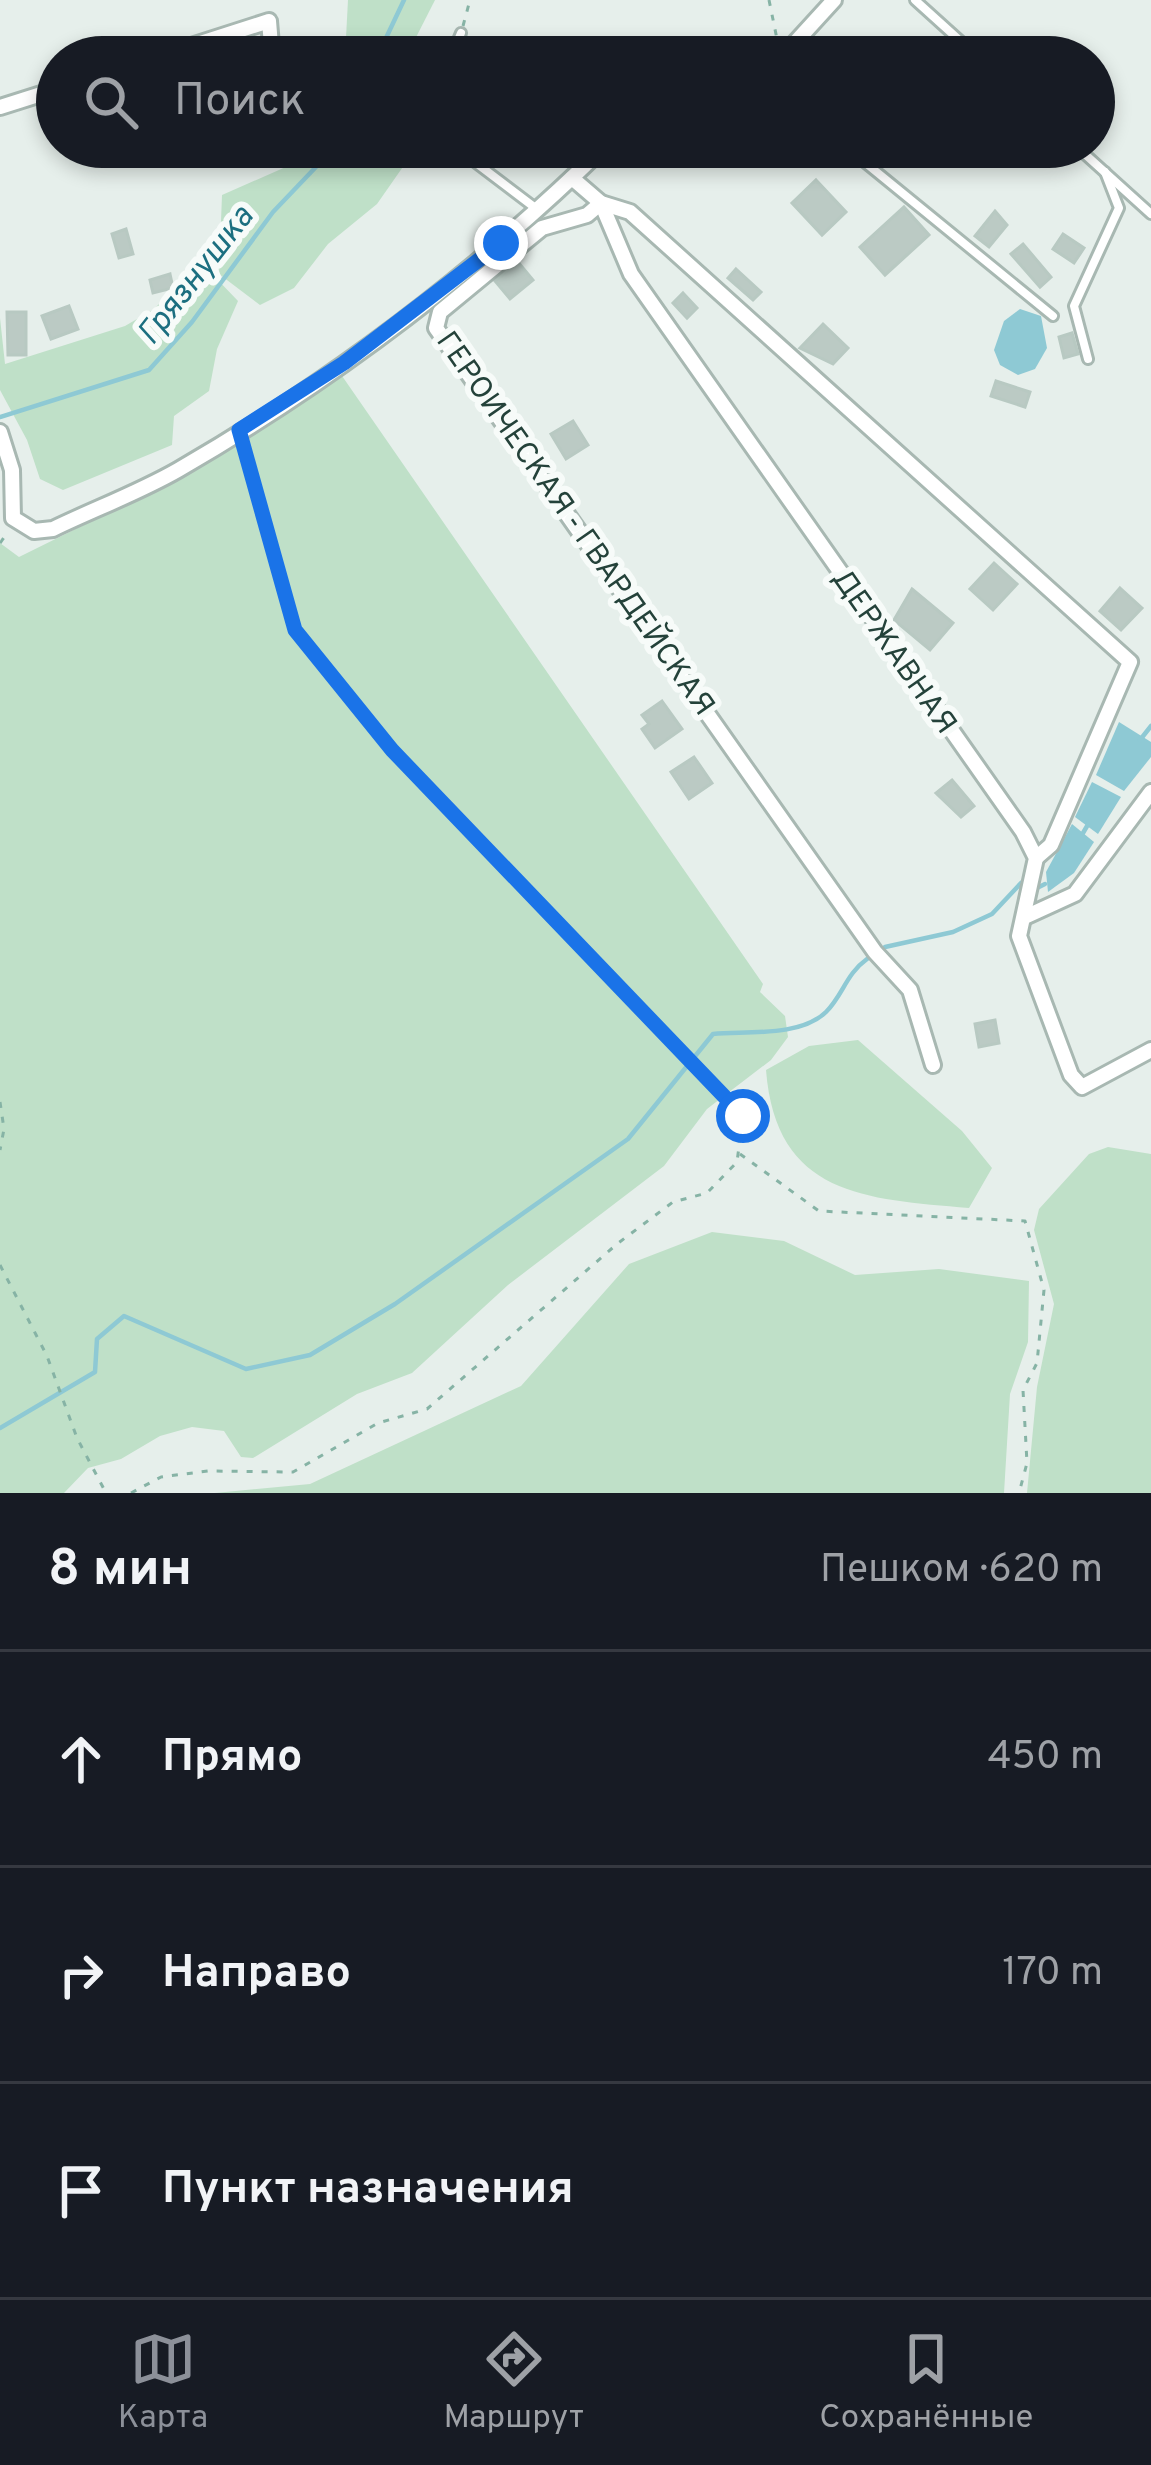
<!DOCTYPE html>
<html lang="ru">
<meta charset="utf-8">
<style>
body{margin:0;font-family:Overpass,sans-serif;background:#20242c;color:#f1f3f6}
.stop{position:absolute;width:36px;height:36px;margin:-27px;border:9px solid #1a73e8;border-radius:50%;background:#fff}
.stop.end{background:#1a73e8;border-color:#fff;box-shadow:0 3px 12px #0008}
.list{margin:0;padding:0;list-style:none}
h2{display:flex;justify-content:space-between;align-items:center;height:156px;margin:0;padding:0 48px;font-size:51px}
h2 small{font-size:39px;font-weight:400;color:#9ea1a6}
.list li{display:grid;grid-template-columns:78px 1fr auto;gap:36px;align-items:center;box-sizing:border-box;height:216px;padding:0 48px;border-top:3px solid #363941}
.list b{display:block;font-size:45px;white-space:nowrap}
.list em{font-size:39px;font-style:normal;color:#9ea1a6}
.icon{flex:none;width:66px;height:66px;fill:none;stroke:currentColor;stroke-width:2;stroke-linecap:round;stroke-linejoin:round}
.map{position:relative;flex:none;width:1151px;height:1493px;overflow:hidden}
.search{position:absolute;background:#171b24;box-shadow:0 6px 18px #0003;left:36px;right:36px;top:36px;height:132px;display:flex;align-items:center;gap:30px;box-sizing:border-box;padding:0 42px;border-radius:66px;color:#9ea1a6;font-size:45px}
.sheet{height:804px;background:#171b24}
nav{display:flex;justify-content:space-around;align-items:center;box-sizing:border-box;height:168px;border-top:3px solid #363941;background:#171b24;font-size:33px;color:#9ea1a6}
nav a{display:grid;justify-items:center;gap:6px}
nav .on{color:#8c9099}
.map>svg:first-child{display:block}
</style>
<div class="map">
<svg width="1151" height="1493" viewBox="0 0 1151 1493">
<rect width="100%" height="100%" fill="#e6efeb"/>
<g fill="#bfe0c8">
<path d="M 348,0 L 435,0 L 406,57 L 345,57 Z"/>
<path d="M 298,147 L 413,147 L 414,151 L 377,204 L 328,244 L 294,288 L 260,305 L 219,274 L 222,195 L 288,166 Z"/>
<path d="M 213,250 L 213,275 L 238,301 L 217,349 L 209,391 L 174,416 L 172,445 L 63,490 L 40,479 L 27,440 L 0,390 L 0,318 L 5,364 L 125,326 L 154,309 Z"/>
<path d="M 340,373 L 763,984 L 760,992 L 785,1016 L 788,1037 L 771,1060 L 707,1109 L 664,1166 L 508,1285 L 412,1373 L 357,1394 L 253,1458 L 241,1457 L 224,1431 L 192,1427 L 160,1436 L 121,1459 L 88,1468 L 64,1493 L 0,1493 L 0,543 L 19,557 L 187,474 Z"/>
<path d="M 858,1040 L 962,1131 L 992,1168 L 969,1208 C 865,1199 776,1196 766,1070 L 809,1046 Z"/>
<path d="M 1108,1147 L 1151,1154 L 1151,1493 L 1027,1493 L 1037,1387 L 1054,1304 L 1034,1230 L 1039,1209 L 1089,1154 Z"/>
<path d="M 712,1232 L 784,1241 L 855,1275 L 939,1269 L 1029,1281 L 1028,1342 L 1010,1394 L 1004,1493 L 215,1493 L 310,1484 L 521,1386 L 629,1264 Z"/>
</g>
<g fill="#8ec9d4">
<path d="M 1020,309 L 1041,316 L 1047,348 L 1035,369 L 1018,375 L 1000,365 L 994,350 L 1004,321 Z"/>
<path d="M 1119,722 L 1151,742 L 1151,757 L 1124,791 L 1096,775 Z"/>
<path d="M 1092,782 L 1121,797 L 1098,834 L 1075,817 Z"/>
<path d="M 1072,824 L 1094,842 L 1074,873 L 1048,892 L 1046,872 Z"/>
</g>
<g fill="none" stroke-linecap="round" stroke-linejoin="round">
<g stroke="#8ec9d4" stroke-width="4.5">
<path d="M 377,57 L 404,0"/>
<path d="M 0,417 L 149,370 L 192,322 L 273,212 L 335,147"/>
<path d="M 1140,740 L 1151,726"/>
<path d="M 1083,833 L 1090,821"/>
<path d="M 1037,888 L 1045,884"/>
<path d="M 885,947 L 953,932 L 992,914 L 1021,883"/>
<path d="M 0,1428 L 95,1372 L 97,1339 L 124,1316 L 246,1369 L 310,1355 L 395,1304 L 628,1139 L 713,1034 C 748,1031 800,1037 826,1012 C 843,995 846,974 867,959"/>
</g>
</g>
<g fill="#bbcac4" stroke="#b8c9c2" stroke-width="3">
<path d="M 816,180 L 846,212 L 822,235 L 792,203 Z"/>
<path d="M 904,207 L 929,235 L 885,275 L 860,247 Z"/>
<path d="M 995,211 L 1007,225 L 989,247 L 975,236 Z"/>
<path d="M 126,229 L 133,254 L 119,258 L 112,234 Z"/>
<path d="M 1063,234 L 1084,248 L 1074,263 L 1053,249 Z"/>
<path d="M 1023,244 L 1051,277 L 1040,287 L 1011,254 Z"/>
<path d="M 518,262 L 533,280 L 510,299 L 495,281 Z"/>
<path d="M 736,269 L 761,292 L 753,300 L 728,278 Z"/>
<path d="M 170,274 L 173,288 L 153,293 L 150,280 Z"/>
<path d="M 683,293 L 697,308 L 687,318 L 673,303 Z"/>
<path d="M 69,306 L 78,329 L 51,339 L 42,316 Z"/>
<path d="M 7,312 L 26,312 L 26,355 L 8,355 Z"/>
<path d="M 823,324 L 848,348 L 833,364 L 800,348 Z"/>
<path d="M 1072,333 L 1078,354 L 1064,358 L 1059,337 Z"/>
<path d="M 996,381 L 1030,392 L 1025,407 L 991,396 Z"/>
<path d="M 573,421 L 588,445 L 566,459 L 551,434 Z"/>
<path d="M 994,563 L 1017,584 L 993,610 L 970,589 Z"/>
<path d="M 1120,588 L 1142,608 L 1121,630 L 1100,611 Z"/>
<path d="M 912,589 L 953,623 L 930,650 L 894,620 Z"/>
<path d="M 662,701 L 682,729 L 655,748 L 642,729 L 649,724 L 642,715 Z"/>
<path d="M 694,757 L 712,783 L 689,799 L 671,772 Z"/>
<path d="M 952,780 L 974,806 L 961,817 L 936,793 Z"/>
<path d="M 995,1020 L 999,1043 L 979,1047 L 975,1024 Z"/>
</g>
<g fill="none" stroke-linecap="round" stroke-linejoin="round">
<g stroke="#a8b8b2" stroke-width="14">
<g id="lane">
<path d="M 915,0 L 978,57"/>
<path d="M 451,57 L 461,33"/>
<path d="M 455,147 L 538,210"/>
<path d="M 846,147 L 1053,316"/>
<path d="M 1077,147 L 1151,214"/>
<path d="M 1088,359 L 1074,306 L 1119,208 L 1105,172"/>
</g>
</g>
<g stroke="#a8b8b2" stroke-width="20">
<g id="street">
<path d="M 157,57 L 269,21 L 272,57"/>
<path d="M 782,57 L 834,0"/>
<path d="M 0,107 L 57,89"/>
<path d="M 572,178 L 601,203 L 631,274 L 1023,832 L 1036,858 L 1019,936 L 1071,1075 L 1082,1087 L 1151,1050"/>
<path d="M 0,432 L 12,470 L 13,518 L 34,531 L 53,529 C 94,509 138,493 178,470 C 332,381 477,271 604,147"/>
<path d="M 1027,916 L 1075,894 L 1151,792"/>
<path d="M 933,1065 L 910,990 L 875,952 L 436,328 L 440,312 L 542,228 L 587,215 L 601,203 L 630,212 L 1130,662 L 1051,845 L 1036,858"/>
</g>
</g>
<g stroke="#86b3a5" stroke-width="3" stroke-dasharray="6 9" stroke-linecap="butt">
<path d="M 769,0 L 778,44"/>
<path d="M 463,26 L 470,0"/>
<path d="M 0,543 L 8,532"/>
<path d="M 0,1102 L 4,1129 L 0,1150"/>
<path d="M 740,1154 L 819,1211 L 1025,1221 L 1044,1290 L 1037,1363 L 1023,1390 L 1027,1463 L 1019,1493"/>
<path d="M 0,1265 L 47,1356 L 77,1438 L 106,1493"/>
<path d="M 131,1493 L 161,1477 L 208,1471 L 293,1472 L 378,1423 L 427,1409 L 617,1244 L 673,1202 L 707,1193 L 737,1162 L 743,1116 L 392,750 L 295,630 L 244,448"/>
</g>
<use href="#lane" stroke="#fff" stroke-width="8"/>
<use href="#street" stroke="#fff" stroke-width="14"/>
</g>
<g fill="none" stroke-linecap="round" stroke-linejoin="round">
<path stroke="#1a73e8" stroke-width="15" d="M 501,243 L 344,363 L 239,430 L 295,630 L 392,750 L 743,1116"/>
</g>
<g text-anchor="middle" stroke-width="12" stroke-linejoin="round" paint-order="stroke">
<g font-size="30" fill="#24423a" stroke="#f7fbf9">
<text transform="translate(576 523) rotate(55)" y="10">ГЕРОИЧЕСКАЯ - ГВАРДЕЙСКАЯ</text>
<text transform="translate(895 651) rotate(55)" y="10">ДЕРЖАВНАЯ</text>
</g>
<g font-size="33" font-style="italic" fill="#1c6f80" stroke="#f7fbf9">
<text transform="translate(194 274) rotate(-52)" y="12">Грязнушка</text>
</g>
</g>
</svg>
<div class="stop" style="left:743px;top:1116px"></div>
<div class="stop end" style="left:501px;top:243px"></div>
<div class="search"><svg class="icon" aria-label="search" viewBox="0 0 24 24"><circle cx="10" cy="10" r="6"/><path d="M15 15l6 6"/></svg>Поиск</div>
</div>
<section class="sheet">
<h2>8 мин<small>Пешком · 620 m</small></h2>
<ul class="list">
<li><svg class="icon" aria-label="ahead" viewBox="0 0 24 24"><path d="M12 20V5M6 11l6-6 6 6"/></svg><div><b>Прямо</b></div><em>450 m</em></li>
<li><svg class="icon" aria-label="right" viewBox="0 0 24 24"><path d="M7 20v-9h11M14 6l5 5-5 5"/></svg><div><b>Направо</b></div><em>170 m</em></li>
<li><svg class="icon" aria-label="arrive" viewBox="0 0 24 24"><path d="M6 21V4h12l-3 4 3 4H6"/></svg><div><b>Пункт назначения</b></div></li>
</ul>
</section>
<nav>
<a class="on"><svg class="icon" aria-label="map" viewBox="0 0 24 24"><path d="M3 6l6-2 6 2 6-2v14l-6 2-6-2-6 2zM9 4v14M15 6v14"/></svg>Карта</a>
<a><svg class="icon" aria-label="directions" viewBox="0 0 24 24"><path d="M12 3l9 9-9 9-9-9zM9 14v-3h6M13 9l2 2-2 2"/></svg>Маршрут</a>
<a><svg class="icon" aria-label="saved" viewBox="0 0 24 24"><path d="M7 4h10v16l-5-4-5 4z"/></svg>Сохранённые</a>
</nav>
